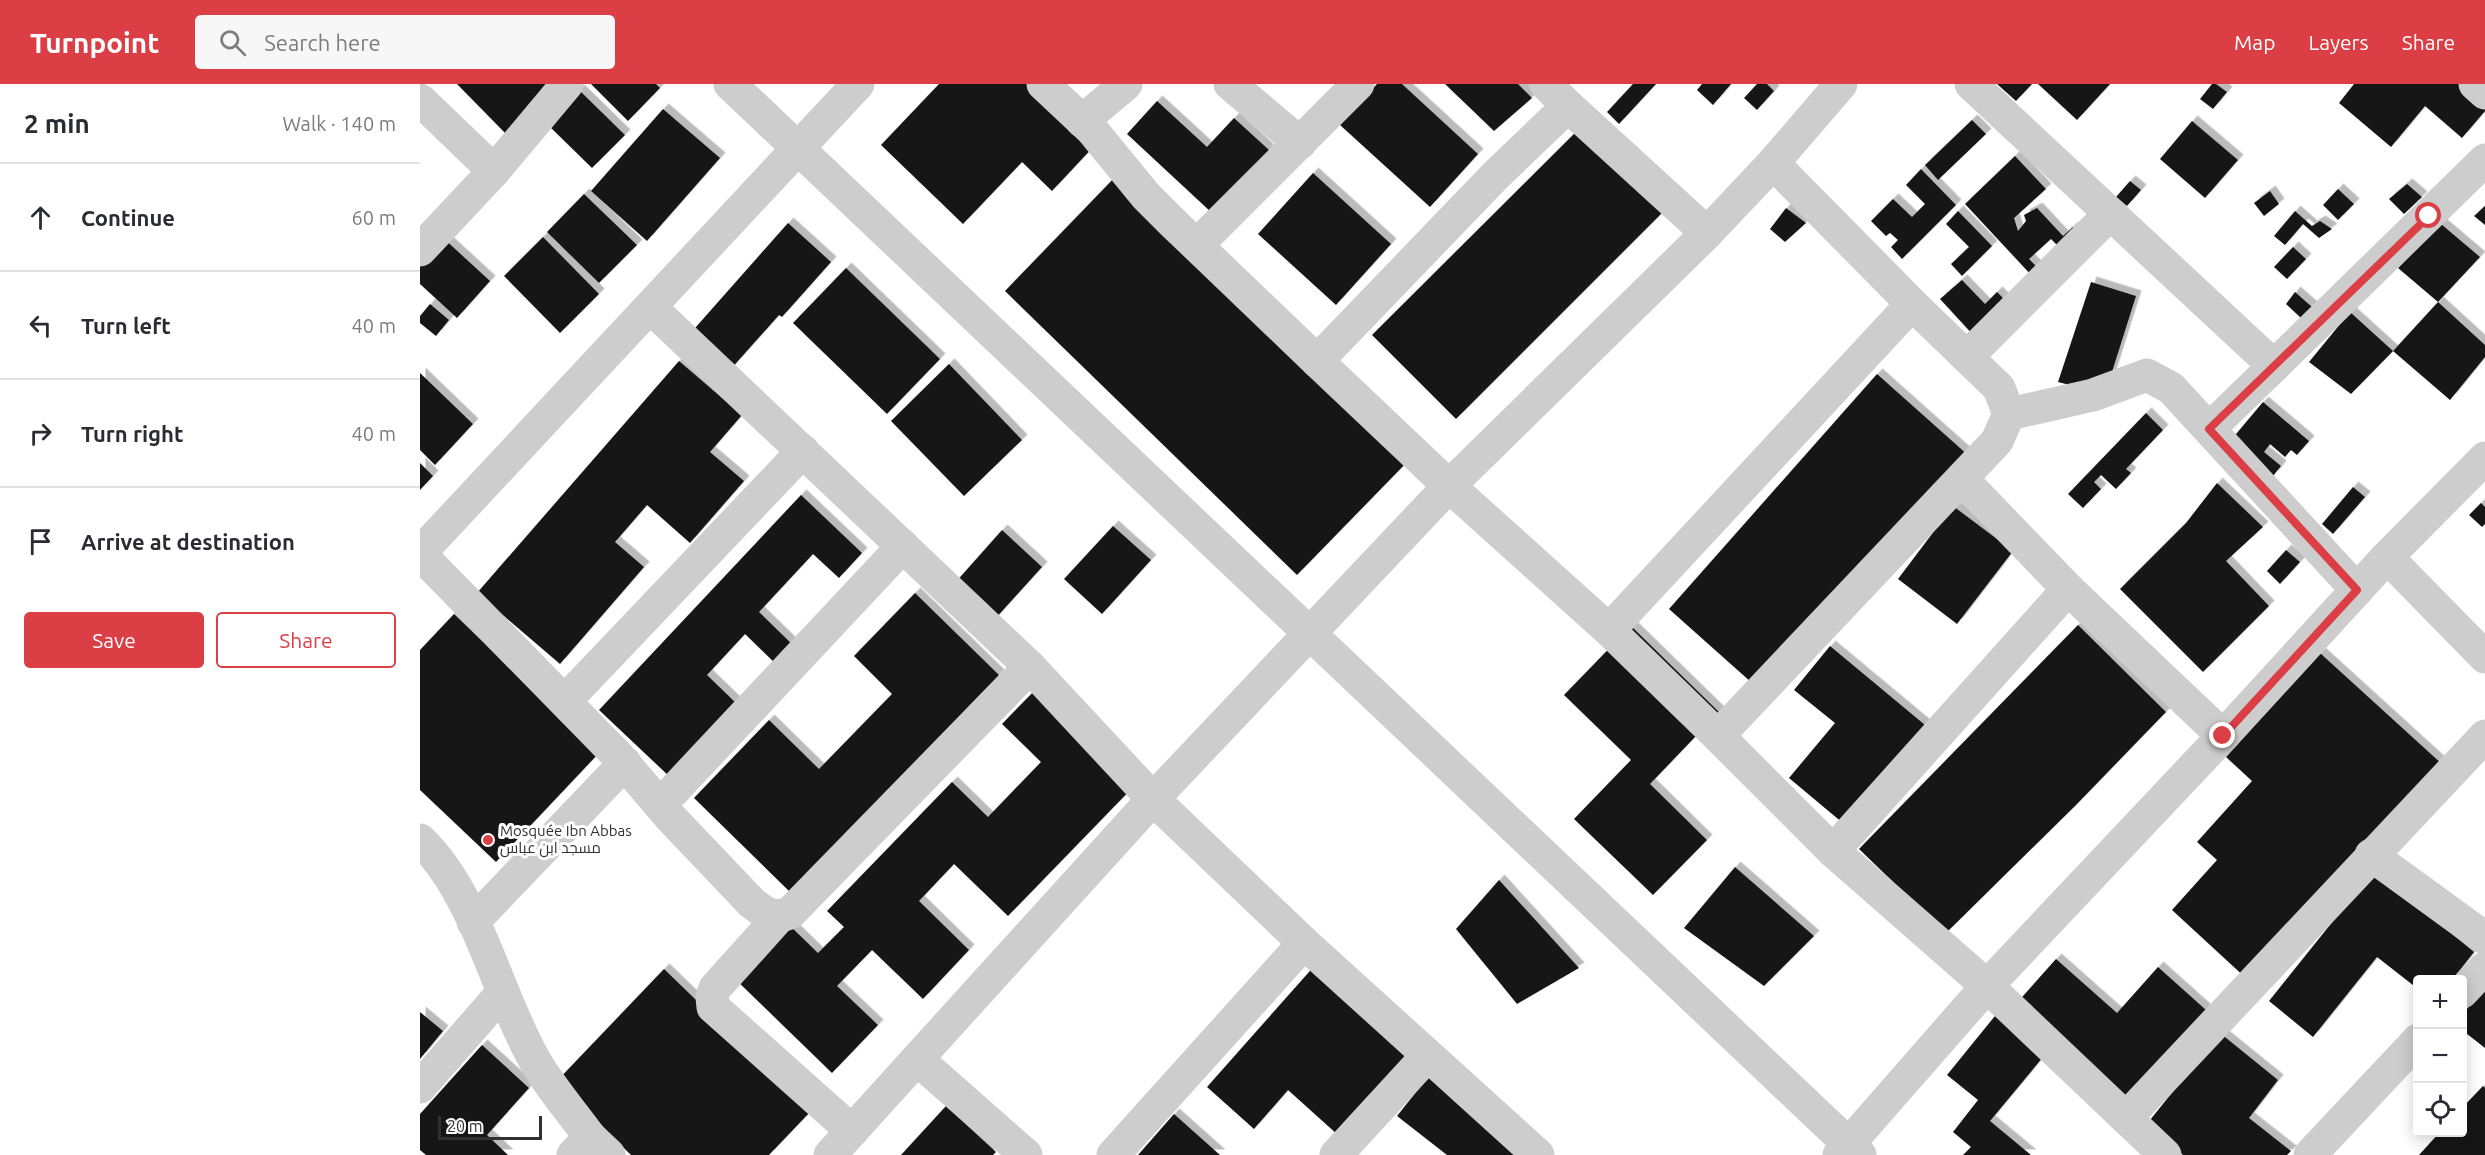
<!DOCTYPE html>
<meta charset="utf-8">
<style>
body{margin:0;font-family:Ubuntu,Cairo,sans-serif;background:#f7f7f7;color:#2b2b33}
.controls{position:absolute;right:18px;bottom:18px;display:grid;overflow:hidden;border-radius:6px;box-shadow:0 3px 15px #0003}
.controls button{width:54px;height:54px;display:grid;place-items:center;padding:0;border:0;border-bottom:2px solid #e1e1e2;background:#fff;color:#2b2b33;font:30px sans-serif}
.scale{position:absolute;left:18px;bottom:15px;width:104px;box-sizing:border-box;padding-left:6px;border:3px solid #303030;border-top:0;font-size:16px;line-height:21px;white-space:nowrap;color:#303030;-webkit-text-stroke:4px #fff;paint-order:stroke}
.stop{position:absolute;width:18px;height:18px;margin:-14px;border:4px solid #db3e45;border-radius:50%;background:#fff}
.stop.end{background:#db3e45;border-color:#fff;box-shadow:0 2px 6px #0008}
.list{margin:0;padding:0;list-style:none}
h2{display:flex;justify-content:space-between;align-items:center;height:78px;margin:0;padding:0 24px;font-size:26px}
h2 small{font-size:20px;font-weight:400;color:#7c7c81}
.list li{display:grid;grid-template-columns:39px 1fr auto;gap:18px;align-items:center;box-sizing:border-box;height:108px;padding:0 24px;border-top:2px solid #e1e1e2}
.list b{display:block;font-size:22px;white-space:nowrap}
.list em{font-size:20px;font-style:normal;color:#7c7c81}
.actions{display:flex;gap:12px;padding:18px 24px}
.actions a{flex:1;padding:14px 0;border:2px solid #db3e45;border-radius:6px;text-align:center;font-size:21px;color:#db3e45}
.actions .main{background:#db3e45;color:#fff}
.icon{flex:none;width:33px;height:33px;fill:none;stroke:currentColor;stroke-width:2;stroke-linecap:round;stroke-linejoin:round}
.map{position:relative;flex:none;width:2065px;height:1071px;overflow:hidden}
header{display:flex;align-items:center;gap:36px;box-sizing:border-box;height:84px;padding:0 30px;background:#db3e45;color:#fff}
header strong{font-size:28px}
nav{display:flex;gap:33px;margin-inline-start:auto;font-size:21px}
.search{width:420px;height:54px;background:#f7f7f7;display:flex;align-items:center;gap:15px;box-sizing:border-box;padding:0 21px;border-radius:6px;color:#7c7c81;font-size:22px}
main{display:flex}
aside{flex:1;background:#fff}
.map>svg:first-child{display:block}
</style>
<header>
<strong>Turnpoint</strong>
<div class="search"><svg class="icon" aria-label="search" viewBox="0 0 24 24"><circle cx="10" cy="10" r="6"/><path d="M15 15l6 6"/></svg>Search here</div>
<nav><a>Map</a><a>Layers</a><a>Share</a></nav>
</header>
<main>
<aside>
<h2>2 min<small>Walk · 140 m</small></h2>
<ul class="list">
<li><svg class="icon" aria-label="ahead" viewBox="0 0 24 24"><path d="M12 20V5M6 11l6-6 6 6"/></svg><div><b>Continue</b></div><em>60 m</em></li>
<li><svg class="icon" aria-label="left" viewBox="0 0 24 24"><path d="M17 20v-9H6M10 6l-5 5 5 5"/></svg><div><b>Turn left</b></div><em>40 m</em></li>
<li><svg class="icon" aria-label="right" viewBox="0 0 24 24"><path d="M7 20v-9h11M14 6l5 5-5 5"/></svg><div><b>Turn right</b></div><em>40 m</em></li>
<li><svg class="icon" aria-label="arrive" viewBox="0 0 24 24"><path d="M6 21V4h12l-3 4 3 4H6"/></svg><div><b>Arrive at destination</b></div></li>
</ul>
<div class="actions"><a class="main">Save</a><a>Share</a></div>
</aside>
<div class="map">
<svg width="2065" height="1071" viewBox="0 0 2065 1071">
<defs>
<filter id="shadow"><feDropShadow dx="5.5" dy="-5.5" stdDeviation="0" flood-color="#0004"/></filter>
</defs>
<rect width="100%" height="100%" fill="#fff"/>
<g fill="#171717" filter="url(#shadow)">
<path d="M 37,0 L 135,0 L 85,49 Z"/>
<path d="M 171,0 L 236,0 L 240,4 L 208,37 Z"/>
<path d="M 519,0 L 613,0 L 676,60 L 632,107 L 602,78 L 543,140 L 461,61 Z"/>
<path d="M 957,0 L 982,0 L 1058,70 L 1010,123 L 920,41 Z"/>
<path d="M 1025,0 L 1098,0 L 1112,14 L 1074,47 Z"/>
<path d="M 1213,0 L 1236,0 L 1199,40 L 1187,28 Z"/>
<path d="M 1282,0 L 1311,0 L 1293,21 L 1277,6 Z"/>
<path d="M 1337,0 L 1347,0 L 1354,7 L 1337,26 L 1324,14 Z"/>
<path d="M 1577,0 L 1612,0 L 1596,17 Z"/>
<path d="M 1618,0 L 1690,0 L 1657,36 Z"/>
<path d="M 1792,0 L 1796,0 L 1807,8 L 1793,25 L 1780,15 Z"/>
<path d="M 1934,0 L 2052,0 L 2065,11 L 2065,27 L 2042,54 L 2005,22 L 1971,63 L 1919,19 Z"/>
<path d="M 159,6 L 205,51 L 172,84 L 127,40 Z"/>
<path d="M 737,17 L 787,63 L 814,34 L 849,66 L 792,129 L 707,50 Z"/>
<path d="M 243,25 L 300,74 L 227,157 L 171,107 Z"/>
<path d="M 1552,36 L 1566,50 L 1518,96 L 1505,81 Z"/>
<path d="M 1772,37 L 1818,76 L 1785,114 L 1740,75 Z"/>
<path d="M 1159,45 L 1242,129 L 1036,335 L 952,251 Z"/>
<path d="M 1595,72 L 1626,105 L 1594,134 L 1598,147 L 1606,137 L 1604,131 L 1617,124 L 1643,152 L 1653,143 L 1659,151 L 1642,166 L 1631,155 L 1609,175 L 1620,186 L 1613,193 L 1545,120 Z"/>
<path d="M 1501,85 L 1536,121 L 1482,175 L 1471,163 L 1478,156 L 1470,149 L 1466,152 L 1451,137 L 1473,115 L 1492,133 L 1505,120 L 1486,101 Z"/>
<path d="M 699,89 L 991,374 L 877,491 L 585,207 Z"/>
<path d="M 893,89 L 971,160 L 916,221 L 838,150 Z"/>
<path d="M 1710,97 L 1721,106 L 1707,122 L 1696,113 Z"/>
<path d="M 1987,100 L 2002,113 L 1984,130 L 1969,115 Z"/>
<path d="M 1918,105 L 1934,120 L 1918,136 L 1903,121 Z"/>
<path d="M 1850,107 L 1859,120 L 1844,132 L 1834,119 Z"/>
<path d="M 164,110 L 217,161 L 179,199 L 127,148 Z"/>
<path d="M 2065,122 L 2065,141 L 2054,132 Z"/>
<path d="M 1366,124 L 1386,139 L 1365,158 L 1350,145 Z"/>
<path d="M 1538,127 L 1572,162 L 1542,192 L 1531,180 L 1549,163 L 1526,140 Z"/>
<path d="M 1875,127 L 1892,142 L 1900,137 L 1912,145 L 1899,154 L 1883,140 L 1865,161 L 1854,152 Z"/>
<path d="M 368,139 L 411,178 L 362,233 L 359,231 L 309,287 L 268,252 Z"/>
<path d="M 2021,140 L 2060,173 L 2018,218 L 1978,184 Z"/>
<path d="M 21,152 L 70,197 L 37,234 L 0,200 L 0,176 Z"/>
<path d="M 123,153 L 179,210 L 140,249 L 84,192 Z"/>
<path d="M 1873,163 L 1886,175 L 1867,195 L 1854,183 Z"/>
<path d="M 426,184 L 520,275 L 467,330 L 373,239 Z"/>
<path d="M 1542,196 L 1565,220 L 1577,208 L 1589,220 L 1555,253 L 1520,215 Z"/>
<path d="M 1671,198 L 1716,212 L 1685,310 L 1638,298 Z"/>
<path d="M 1875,208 L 1892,223 L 1881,234 L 1866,220 Z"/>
<path d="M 2018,218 L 2065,261 L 2065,273 L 2030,316 L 1973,267 L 1931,310 L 1889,278 L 1930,228 L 1973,267 Z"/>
<path d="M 10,220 L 29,236 L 16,252 L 0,239 L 0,232 Z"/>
<path d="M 259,277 L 322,331 L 290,368 L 324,397 L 270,459 L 227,421 L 195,458 L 224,483 L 140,580 L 57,509 Z"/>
<path d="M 529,280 L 602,356 L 544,412 L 471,337 Z"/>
<path d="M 0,289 L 53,340 L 15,381 L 0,366 Z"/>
<path d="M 1457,290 L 1549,372 L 1341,607 L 1249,525 Z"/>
<path d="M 1843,318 L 1889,357 L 1877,371 L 1871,366 L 1865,373 L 1850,360 L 1844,368 L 1861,382 L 1853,392 L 1811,356 Z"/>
<path d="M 1726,329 L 1743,346 L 1706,385 L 1711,389 L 1696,405 L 1681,391 L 1674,398 L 1681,405 L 1663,424 L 1648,410 Z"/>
<path d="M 0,379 L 13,392 L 0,406 Z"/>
<path d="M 1797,399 L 1843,443 L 1806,477 L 1849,522 L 1783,588 L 1700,505 L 1766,439 Z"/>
<path d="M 1933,403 L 1945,413 L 1913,450 L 1902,440 Z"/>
<path d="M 381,411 L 442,469 L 419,494 L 393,470 L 339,528 L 377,565 L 360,584 L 325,550 L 287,591 L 318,621 L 251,694 L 179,626 Z"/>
<path d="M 2061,419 L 2065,423 L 2065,440 L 2062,443 L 2049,431 Z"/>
<path d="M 1533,422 L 1593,467 L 1537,540 L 1478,495 Z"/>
<path d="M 693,442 L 731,476 L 682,530 L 644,495 Z"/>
<path d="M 582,446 L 622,483 L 574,536 L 534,500 Z"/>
<path d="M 1866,466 L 1880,478 L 1860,500 L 1847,487 Z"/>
<path d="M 495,509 L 579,591 L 370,808 L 274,714 L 349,636 L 399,685 L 472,610 L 434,572 Z"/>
<path d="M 34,530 L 179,669 L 76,778 L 0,706 L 0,566 Z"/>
<path d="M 1658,541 L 1746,628 L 1656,721 L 1526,849 L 1439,765 Z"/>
<path d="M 1211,542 L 1299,628 L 1230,700 L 1287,756 L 1233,811 L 1154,735 L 1211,676 L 1144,611 Z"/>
<path d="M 1410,562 L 1511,646 L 1430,745 L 1369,694 L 1415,639 L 1374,606 Z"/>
<path d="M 1900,569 L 2023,681 L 1828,896 L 1752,826 L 1797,776 L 1777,758 L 1832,697 L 1806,673 Z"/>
<path d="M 619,602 L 718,698 L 588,832 L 534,780 L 499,817 L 549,866 L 503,915 L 452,866 L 417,902 L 458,941 L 412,989 L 311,891 L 364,836 L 398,869 L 424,843 L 407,827 L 532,698 L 568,733 L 621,678 L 582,640 Z"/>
<path d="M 1315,783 L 1394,852 L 1344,902 L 1264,844 Z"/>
<path d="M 1954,786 L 2054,868 L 2032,896 L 1998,896 L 1998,905 L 1957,873 L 1893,953 L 1849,917 Z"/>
<path d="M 1079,796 L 1159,884 L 1097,920 L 1036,845 Z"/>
<path d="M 1636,875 L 1697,929 L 1738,883 L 1786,926 L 1703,1019 L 1595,921 Z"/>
<path d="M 897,879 L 994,967 L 918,1051 L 868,1006 L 834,1045 L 787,1003 Z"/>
<path d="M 244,885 L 391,1027 L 349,1071 L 211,1071 L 136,998 Z"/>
<path d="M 2065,903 L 2065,964 L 2042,946 L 2042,931 Z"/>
<path d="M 1579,927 L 1628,967 L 1570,1037 L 1611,1071 L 1543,1071 L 1551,1063 L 1533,1048 L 1558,1016 L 1527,991 Z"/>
<path d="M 0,928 L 23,947 L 0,975 Z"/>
<path d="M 1800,949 L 1858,996 L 1829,1034 L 1871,1067 L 1867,1071 L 1763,1071 L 1726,1041 Z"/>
<path d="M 62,961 L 109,1004 L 67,1051 L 88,1071 L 6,1071 L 0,1066 L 0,1030 Z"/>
<path d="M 1012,988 L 1108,1071 L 1027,1071 L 977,1032 Z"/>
<path d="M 2063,1002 L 2065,1004 L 2065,1071 L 1999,1071 L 2020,1048 L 2042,1048 L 2042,1024 Z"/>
<path d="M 526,1022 L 576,1068 L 573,1071 L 481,1071 Z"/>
<path d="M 754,1030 L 800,1071 L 718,1071 Z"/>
</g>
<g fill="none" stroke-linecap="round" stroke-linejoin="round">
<g stroke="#cdcdcd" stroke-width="33">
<path d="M 310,0 L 1440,1071"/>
<path d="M 623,0 L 672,46 L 726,112 L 752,138 L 897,277 L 1029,402 L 1189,546 L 1298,652"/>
<path d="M 810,0 L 880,59"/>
<path d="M 1551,0 L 1854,282 L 2065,76"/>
<path d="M 2055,0 L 2065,9"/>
<path d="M 0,16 L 74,87"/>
<path d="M 1148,22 L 1287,149"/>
<path d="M 662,37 L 706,0"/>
<path d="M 777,161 L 938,0"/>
<path d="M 0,166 L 74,87 L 147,0"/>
<path d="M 1492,220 L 1579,304 L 1589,330 L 1577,357 L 1298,652 L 1413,767 L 1567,902 L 1745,1071"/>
<path d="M 230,223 L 610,583 L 733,715 L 884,859 L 1118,1071"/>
<path d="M 1548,272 L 1689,131"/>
<path d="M 897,277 L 1075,92 L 1148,22 L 1126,0"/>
<path d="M 1589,330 L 1673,311 L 1727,291 L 1751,304 L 1937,506"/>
<path d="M 1789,345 L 1854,282"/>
<path d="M 0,469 L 438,0"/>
<path d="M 0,470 L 198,672 L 250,733 L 332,819 C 346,830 354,835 370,829 L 610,583"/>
<path d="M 1967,473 L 2065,573"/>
<path d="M 1648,505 L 1803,652"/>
<path d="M 1189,546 L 1492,220 L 1353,79"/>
<path d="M 145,617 L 383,367"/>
<path d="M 240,721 L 483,462"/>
<path d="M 0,756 C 56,809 76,908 114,975 C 129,1002 152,1028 170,1053"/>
<path d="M 1413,767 L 1648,505 L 1542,395"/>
<path d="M 1951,771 L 2065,854"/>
<path d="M 358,834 L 295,904 L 292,913 L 293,923 L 432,1047"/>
<path d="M 53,838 L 205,679"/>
<path d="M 2042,908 L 2065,884"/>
<path d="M 497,975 L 606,1071"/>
<path d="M 0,1003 L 82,909"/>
<path d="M 1706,1034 L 2065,652"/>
<path d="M 153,1071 L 170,1053 L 189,1071"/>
<path d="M 410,1071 L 733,715 L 1029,402 L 1287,149 L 1353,79 L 1421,0"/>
<path d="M 693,1071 L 884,859"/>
<path d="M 916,1071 L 1007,972"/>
<path d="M 1419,1071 L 1567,902 L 1803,652 L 1967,473 L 2065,374"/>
<path d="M 1890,1071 L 1998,956"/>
</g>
</g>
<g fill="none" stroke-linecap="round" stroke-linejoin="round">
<path stroke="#db3e45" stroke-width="8" d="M 1803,652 L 1937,506 L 1789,345 L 2009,132"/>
</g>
<circle fill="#db3e45" stroke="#fff" stroke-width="2" cx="68" cy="756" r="6"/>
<g text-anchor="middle" stroke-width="6" stroke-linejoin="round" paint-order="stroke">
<g font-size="15" fill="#303030" stroke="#fff" text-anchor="start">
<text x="80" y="752">Mosquée Ibn Abbas<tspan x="80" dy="17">مسجد ابن عباس</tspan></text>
</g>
</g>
</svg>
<div class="controls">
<button>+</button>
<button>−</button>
<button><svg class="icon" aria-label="locate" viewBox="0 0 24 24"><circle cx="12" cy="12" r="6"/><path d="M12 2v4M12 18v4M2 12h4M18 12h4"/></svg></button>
</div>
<div class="scale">20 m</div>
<div class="stop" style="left:2009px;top:132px"></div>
<div class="stop end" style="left:1803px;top:652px"></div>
</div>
</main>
